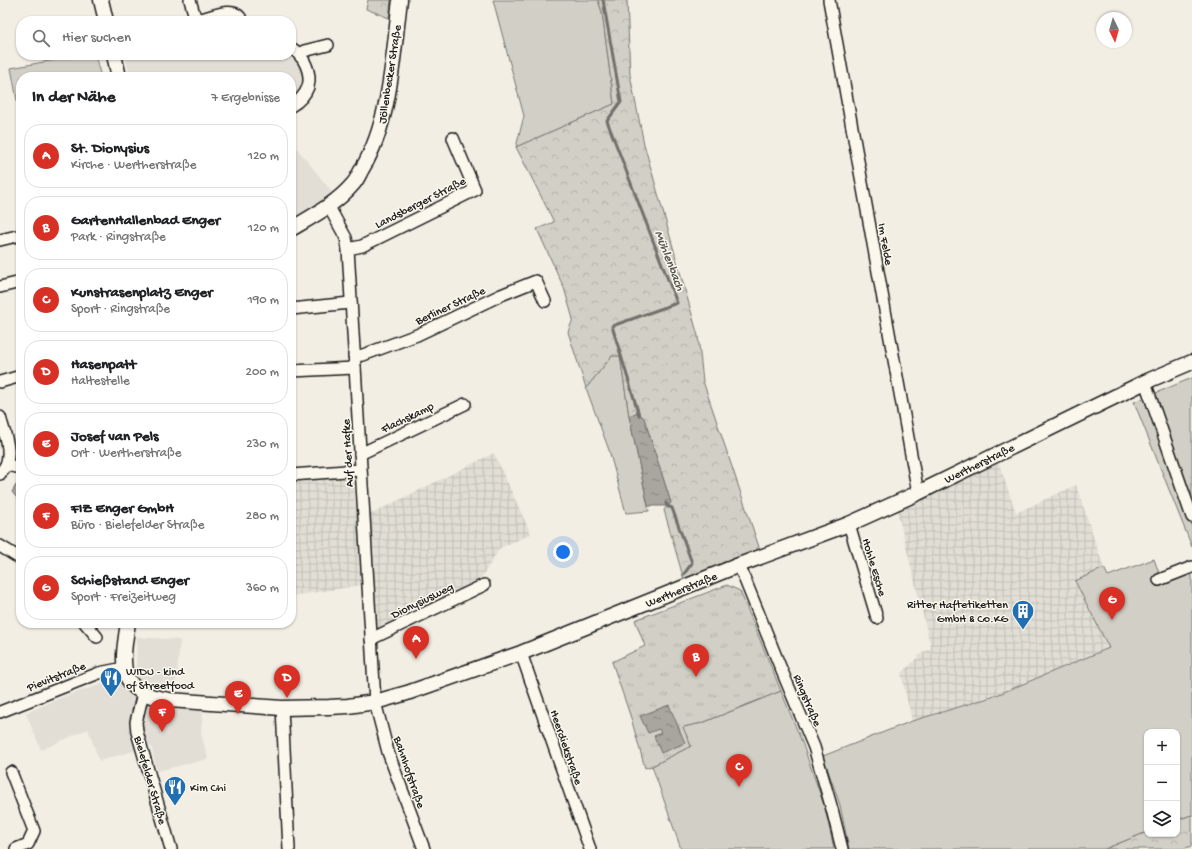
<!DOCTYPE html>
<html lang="de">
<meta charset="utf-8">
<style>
body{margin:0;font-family:"Gochi Hand",sans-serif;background:#f6f6f6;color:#202124}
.controls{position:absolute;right:12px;bottom:12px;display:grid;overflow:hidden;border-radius:8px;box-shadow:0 1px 3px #0004}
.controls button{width:36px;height:36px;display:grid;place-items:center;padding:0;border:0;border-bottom:1px solid #e0e0e0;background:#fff;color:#202124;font:20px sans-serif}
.compass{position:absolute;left:1096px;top:12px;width:36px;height:36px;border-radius:50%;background:#fff;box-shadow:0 1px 3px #0004;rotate:175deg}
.you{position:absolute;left:563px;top:552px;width:14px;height:14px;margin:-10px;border:3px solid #fff;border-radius:50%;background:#1a73e8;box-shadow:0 0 0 6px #1a73e833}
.badge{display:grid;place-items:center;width:26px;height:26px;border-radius:50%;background:#d93025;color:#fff;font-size:13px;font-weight:700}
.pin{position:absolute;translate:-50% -33px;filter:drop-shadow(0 1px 2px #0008)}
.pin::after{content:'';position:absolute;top:21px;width:14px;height:12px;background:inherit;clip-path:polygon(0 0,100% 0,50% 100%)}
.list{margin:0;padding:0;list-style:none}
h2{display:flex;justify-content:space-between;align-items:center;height:52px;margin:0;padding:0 16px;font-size:17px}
h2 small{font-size:13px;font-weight:400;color:#757577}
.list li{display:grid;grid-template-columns:26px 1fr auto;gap:12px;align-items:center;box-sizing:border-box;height:64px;margin:0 8px 8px;padding:0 8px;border:1px solid #e0e0e0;border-radius:16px}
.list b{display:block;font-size:15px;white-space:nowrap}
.list p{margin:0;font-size:13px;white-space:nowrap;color:#757577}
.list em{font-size:13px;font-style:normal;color:#757577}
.icon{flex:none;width:22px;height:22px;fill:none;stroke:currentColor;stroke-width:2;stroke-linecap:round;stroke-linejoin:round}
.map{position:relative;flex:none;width:1192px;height:849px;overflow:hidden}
.search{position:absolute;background:#fff;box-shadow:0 1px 3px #0004;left:16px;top:16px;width:280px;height:44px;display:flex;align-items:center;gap:10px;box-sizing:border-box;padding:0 14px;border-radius:16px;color:#757577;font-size:15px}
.panel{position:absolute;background:#fff;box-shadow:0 1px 3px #0004;left:16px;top:72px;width:280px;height:556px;border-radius:16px}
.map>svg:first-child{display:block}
</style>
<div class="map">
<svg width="1192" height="849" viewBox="0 0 1192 849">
<defs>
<pattern id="industrial-grid" width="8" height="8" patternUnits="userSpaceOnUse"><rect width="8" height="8" fill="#e2ded5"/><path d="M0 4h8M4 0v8" fill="none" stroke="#c1beb6"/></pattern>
<pattern id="forest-crowns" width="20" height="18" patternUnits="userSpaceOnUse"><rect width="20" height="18" fill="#d2cfc6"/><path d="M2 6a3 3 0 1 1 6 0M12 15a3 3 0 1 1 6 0" fill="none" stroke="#b4b1aa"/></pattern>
<pattern id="park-tufts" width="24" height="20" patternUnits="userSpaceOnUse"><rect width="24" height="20" fill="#d2cfc6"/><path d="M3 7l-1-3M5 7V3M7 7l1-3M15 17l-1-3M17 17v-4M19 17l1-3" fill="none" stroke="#b4b1aa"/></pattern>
<pattern id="water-ripples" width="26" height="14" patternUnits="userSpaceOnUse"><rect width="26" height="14" fill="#a9a6a0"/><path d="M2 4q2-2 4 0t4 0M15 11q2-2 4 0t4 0" fill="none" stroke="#898682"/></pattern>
</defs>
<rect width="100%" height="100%" fill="#f2eee4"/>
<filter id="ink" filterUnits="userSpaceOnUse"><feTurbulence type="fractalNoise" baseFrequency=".025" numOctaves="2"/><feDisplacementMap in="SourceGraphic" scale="8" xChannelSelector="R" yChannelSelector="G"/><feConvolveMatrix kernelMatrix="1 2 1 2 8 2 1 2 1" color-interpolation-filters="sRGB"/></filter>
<g filter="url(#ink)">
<g fill="#e2ded5">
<path d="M 291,53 L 298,61 L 305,82 L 300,92 L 291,101 L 291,77 L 130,77 L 125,55 L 291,55 Z"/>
<path d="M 291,141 L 332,192 L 323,201 L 291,219 Z"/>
<path d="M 137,637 L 180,640 L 174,706 L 203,708 L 201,733 L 208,759 L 157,771 L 151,746 L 99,761 L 88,729 L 41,750 L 26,713 L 65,696 L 106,683 L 136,666 Z"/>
</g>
<g fill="url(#industrial-grid)">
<path d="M 494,453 L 531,534 L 500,548 L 480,580 L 377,630 L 375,584 L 363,585 L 291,596 L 291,481 L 351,475 L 354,482 L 356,515 L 371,514 Z"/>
<path d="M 998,461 L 1016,513 L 1076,485 L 1104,568 L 1075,582 L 1110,648 L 992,697 L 912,721 L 901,674 L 922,653 L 931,648 L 897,510 Z"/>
</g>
<g fill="#d2cfc6" stroke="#777671">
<path d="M 493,0 L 598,0 L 602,12 L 614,104 L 516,147 L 524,116 Z"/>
<path d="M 82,55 L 95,55 L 101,77 L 21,77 L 21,122 L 11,68 Z"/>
<path d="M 620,355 L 629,416 L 649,511 L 626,513 L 609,450 L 586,388 L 612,356 Z"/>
<path d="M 1192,378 L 1192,547 L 1134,402 Z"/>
<path d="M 1154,559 L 1160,576 L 1192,563 L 1192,815 L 1177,820 L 1177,732 L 1147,732 L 1147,832 L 1105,849 L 849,849 L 840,805 L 823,756 L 912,721 L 992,697 L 1109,648 L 1075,581 L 1104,568 L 1108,576 Z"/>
<path d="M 781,691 L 802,742 L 825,808 L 834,849 L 681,849 L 652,766 L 691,746 L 682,727 L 702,723 Z"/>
</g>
<g fill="url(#forest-crowns)" stroke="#777671">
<path d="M 368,0 L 391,0 L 389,18 L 366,9 Z"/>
<path d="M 598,0 L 627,0 L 630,75 L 644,144 L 698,336 L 703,381 L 759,547 L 746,557 L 684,580 L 664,510 L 667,506 L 671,503 L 644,418 L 638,412 L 629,416 L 620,356 L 612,356 L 586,388 L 568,332 L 573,319 L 564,288 L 537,229 L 554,222 L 516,147 L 614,104 L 602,12 Z"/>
<path d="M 1192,815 L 1192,846 L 1182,849 L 1105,849 L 1147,832 L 1147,834 L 1177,834 L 1177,820 Z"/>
</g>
<path fill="url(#park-tufts)" stroke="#777671" d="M 727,585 L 740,591 L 781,691 L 702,723 L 683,727 L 691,746 L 652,766 L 645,768 L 631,718 L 612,662 L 645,646 L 635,620 Z"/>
<g fill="url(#water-ripples)" stroke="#716f6b">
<path d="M 638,412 L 644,418 L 671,503 L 667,506 L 648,506 L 629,416 Z"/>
<path d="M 21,484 L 21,503 L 12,492 L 16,485 Z"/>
<path d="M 669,705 L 685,743 L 661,753 L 654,736 L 661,733 L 659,729 L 648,733 L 640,716 Z"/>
</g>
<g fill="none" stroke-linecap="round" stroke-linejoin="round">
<g stroke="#716f6b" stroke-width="3">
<path d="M 603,0 L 621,102 L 607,121 L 677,303 L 612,326 L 639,415"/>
<path d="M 666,503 L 667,506 L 672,508 L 692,563 L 684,574"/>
</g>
<g stroke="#1c1c1c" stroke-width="14">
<g id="minor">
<path d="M 190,0 L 195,17 L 201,19 C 213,16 236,5 242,21"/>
<path d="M 829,0 L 918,493"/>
<path d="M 291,48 C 304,55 312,73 308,87 C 305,95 298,102 291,106"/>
<path d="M 300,56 L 304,51 L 328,45"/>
<path d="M 329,207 L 346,238 L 348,249 L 375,702 L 388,752 L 424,849"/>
<path d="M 0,240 L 21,235"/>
<path d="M 348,249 L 362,246 L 475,190 L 453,138"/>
<path d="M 0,287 L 21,282"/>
<path d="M 291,309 L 350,303"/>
<path d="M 354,356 L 363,355 L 417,335 L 501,295 L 536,281 L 545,301"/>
<path d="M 291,371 L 355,368"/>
<path d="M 0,382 L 21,376"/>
<path d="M 1145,382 L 1192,517"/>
<path d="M 0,417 C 4,432 12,450 6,465"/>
<path d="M 360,454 L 465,404"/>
<path d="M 0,474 L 6,465 L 21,468"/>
<path d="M 291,475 L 360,470"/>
<path d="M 849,524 L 877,618"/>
<path d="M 0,546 L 21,559"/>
<path d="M 739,565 L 779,664 L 814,747 L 832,809 L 842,849"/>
<path d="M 1159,580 L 1192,567"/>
<path d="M 85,623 L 97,637"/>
<path d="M 371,639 L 484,585"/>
<path d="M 521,653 L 590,849"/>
<path d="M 143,693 L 136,722 L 137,732 L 171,849"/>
<path d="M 282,708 L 289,849"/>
<path d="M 0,712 L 99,673 L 124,668"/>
<path d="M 11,772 L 34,831 L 28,844 L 16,849"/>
</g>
</g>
<g stroke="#1c1c1c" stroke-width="17">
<g id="major">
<path d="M 101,0 L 106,21"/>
<path d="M 114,55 L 119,77"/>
<path d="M 291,229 C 313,216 336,204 353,184 C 357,180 359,174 362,169 C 391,121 393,54 400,0"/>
<path d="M 128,623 C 121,666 117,693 169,700 L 282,708 L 329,707 L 348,706 L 375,702 L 407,693 L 521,653 L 739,565 L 849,524 L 918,493 L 1145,382 L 1192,362"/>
</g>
</g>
<use href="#minor" stroke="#fbf7ec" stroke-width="11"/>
<use href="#major" stroke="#fbf7ec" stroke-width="14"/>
</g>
</g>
<defs>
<g id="building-pin" transform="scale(1.15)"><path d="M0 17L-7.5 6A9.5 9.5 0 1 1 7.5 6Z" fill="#1f6fb2" stroke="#fbf7ec"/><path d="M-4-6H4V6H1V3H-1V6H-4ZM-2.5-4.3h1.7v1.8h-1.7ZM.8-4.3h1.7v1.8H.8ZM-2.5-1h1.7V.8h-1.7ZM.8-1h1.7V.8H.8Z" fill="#fff"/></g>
<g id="restaurant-pin" transform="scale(1.15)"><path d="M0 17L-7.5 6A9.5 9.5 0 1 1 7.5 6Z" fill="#1f6fb2" stroke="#fbf7ec"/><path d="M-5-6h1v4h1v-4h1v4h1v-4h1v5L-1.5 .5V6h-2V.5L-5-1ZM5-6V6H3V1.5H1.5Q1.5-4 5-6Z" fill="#fff"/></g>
</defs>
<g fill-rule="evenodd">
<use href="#building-pin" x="1023" y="611"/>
<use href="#restaurant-pin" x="111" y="678"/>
<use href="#restaurant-pin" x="175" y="787"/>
</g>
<g text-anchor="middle" stroke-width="3" stroke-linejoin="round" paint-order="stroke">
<g font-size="12" fill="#1c1c1c" stroke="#fbf7ec">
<text transform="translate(389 74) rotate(-81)" y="4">Jöllenbecker Straße</text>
<text transform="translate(420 202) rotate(-27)" y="4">Landsberger Straße</text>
<text transform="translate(886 244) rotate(80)" y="4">Im Felde</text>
<text transform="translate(450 305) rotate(-25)" y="4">Berliner Straße</text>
<text transform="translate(407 417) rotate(-26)" y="4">Flachskamp</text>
<text transform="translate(347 453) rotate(-93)" y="4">Auf der Hafke</text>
<text transform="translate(979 463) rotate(-26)" y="4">Wertherstraße</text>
<text transform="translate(875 567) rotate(73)" y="4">Hohle Esche</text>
<text transform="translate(681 589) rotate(-22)" y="4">Wertherstraße</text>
<text transform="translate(422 600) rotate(-26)" y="4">Dionysiusweg</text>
<text transform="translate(56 676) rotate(-22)" y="4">Pievitstraße</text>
<text transform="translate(808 700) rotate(67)" y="4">Ringstraße</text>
<text transform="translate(567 747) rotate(71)" y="4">Heerdiekstraße</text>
<text transform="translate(410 772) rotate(71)" y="4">Bahnhofstraße</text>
<text transform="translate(151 780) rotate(74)" y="4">Bielefelder Straße</text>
</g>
<g font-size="12" fill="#1c1c1c" stroke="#fbf7ec" text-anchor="start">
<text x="1008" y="608" text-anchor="end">Ritter Haftetiketten<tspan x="1008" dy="14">GmbH &amp; Co.KG</tspan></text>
<text x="126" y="675">WIDU - kind<tspan x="126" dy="14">of Streetfood</tspan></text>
<text x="190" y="791">Kim Chi</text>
</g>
<g font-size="13" font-style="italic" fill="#545351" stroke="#fbf7ec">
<text transform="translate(671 260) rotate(69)" y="5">Mühlenbach</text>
</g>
</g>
</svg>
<div class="controls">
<button>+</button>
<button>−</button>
<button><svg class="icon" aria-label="layers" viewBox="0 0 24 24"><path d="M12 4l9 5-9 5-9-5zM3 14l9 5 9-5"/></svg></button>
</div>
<svg class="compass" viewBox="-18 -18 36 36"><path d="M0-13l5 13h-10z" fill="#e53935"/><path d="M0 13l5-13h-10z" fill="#757577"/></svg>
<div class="you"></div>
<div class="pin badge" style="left:416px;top:659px">A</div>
<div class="pin badge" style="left:696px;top:677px">B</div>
<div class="pin badge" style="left:739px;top:787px">C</div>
<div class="pin badge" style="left:287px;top:698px">D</div>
<div class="pin badge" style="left:238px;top:714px">E</div>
<div class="pin badge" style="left:162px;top:732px">F</div>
<div class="pin badge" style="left:1112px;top:620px">G</div>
<div class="search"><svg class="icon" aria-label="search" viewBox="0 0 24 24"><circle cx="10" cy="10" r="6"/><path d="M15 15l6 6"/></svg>Hier suchen</div>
<section class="panel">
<h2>In der Nähe<small>7 Ergebnisse</small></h2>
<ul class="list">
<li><span class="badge">A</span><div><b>St. Dionysius</b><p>Kirche · Wertherstraße</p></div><em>120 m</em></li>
<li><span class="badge">B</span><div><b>GartenHallenbad Enger</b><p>Park · Ringstraße</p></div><em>120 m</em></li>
<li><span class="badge">C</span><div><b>Kunstrasenplatz Enger</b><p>Sport · Ringstraße</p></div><em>190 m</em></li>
<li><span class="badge">D</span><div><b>Hasenpatt</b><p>Haltestelle</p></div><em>200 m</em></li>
<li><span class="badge">E</span><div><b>Josef van Pels</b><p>Ort · Wertherstraße</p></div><em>230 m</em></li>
<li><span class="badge">F</span><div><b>FIZ Enger GmbH</b><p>Büro · Bielefelder Straße</p></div><em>280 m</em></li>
<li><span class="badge">G</span><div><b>Schießstand Enger</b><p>Sport · Freizeitweg</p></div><em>360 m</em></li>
</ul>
</section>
</div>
